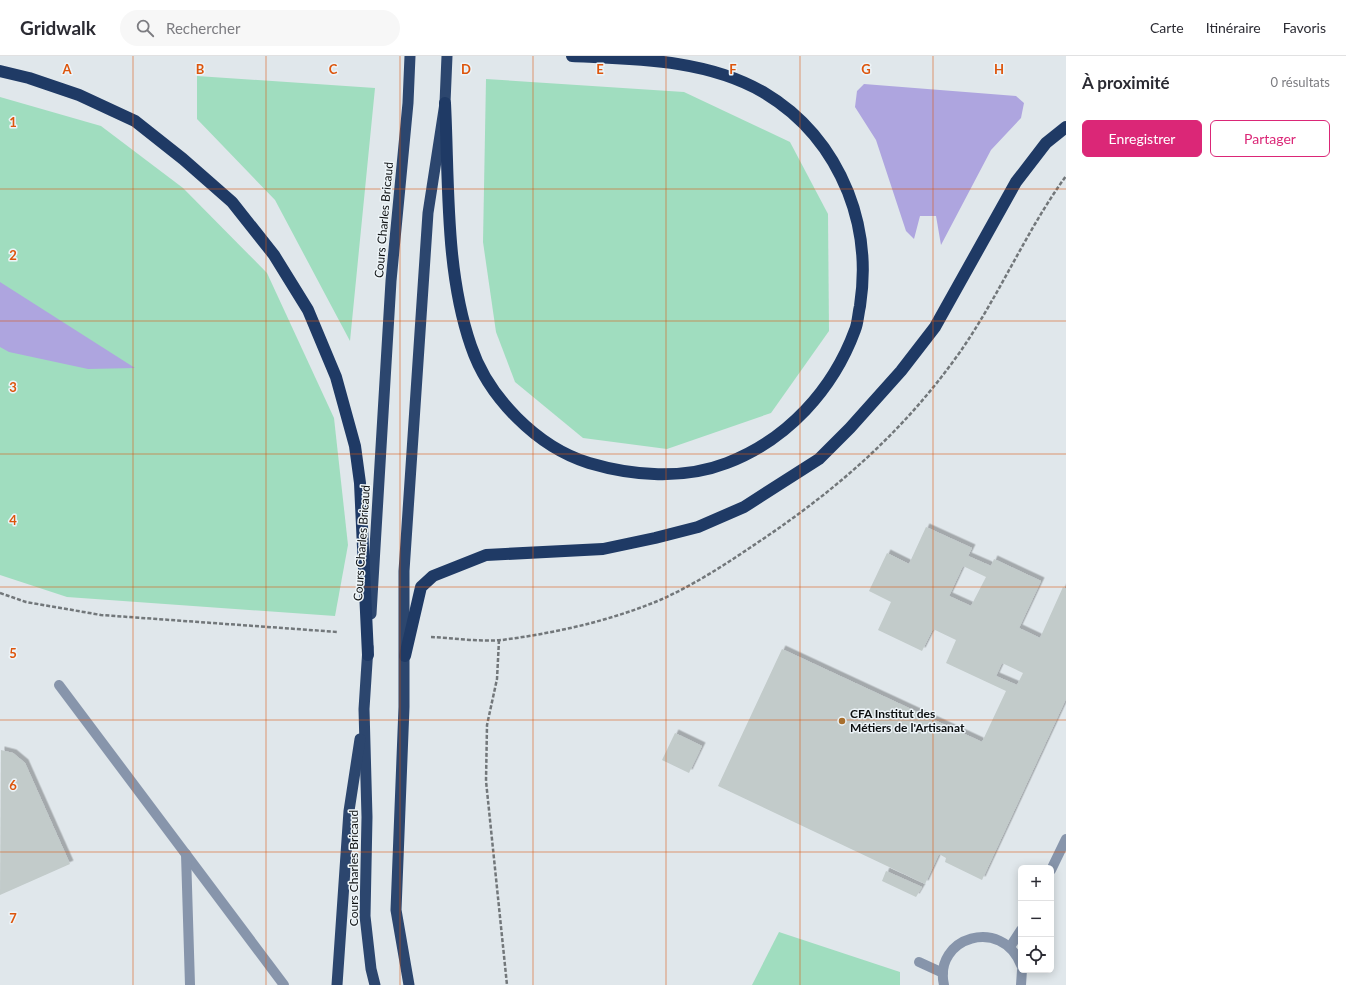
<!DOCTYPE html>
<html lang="fr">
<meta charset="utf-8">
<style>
body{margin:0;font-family:Lato,sans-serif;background:#f7f7f7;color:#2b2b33}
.controls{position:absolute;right:12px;bottom:12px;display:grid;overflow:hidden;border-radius:6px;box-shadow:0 2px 10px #0003}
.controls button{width:36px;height:36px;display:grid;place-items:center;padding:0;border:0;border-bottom:1px solid #e1e1e2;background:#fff;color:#2b2b33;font:20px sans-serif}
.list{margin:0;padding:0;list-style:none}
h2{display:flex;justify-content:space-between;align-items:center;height:52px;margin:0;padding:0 16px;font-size:17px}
h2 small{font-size:13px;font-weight:400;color:#7c7c81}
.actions{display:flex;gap:8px;padding:12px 16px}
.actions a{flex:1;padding:9px 0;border:1px solid #db2777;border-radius:6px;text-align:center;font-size:14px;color:#db2777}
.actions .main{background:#db2777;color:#fff}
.icon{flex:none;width:22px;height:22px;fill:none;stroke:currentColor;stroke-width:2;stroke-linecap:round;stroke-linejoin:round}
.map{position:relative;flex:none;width:1066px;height:929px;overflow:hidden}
header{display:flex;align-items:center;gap:24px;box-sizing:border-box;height:56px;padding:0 20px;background:#fff;border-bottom:1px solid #e1e1e2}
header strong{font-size:19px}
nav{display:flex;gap:22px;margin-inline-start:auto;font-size:14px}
.search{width:280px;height:36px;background:#f7f7f7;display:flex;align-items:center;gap:10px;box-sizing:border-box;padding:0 14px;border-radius:22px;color:#7c7c81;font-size:15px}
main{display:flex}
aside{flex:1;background:#fff}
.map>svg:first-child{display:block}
</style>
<header>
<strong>Gridwalk</strong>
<div class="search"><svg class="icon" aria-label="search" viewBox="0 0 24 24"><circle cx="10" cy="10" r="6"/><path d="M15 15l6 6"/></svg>Rechercher</div>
<nav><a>Carte</a><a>Itinéraire</a><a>Favoris</a></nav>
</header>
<main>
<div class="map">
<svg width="1066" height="929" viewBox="0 0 1066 929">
<defs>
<filter id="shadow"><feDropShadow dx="3.5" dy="-3.5" stdDeviation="0" flood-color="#0004"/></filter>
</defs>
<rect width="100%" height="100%" fill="#e0e7eb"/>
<g fill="#a0ddbf">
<path d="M 197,20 L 375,32 L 350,285 L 275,144 L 197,63 Z"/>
<path d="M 486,23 L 684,36 L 790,86 L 828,158 L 829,275 L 771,357 L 667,393 L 583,382 L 515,326 L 496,276 L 483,186 Z"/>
<path d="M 0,41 L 101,70 L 183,132 L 267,217 L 334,362 L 348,489 L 335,560 L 67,541 L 0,519 Z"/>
<path d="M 779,876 L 900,916 L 900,929 L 752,929 Z"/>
</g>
<g fill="#aea5df">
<path d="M 864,28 L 1016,40 L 1024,47 L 1021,62 L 991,94 L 941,189 L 936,160 L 920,160 L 914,183 L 906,175 L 876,84 L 855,51 L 857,35 Z"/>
<path d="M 0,226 L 135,312 L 88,313 L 9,296 L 0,291 Z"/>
</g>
<g fill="#c2cbca" fill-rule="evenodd" filter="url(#shadow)">
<path d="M 926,471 L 972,492 L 968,500 L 991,510 L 994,503 L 1041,525 L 1019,572 L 1040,582 L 1063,531 L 1066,533 L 1066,643 L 982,824 L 945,806 L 946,802 L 939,798 L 925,828 L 718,730 L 782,593 L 982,686 L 1006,635 L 946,607 L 956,584 L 933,573 L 922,595 L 878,574 L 891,546 L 869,535 L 887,497 L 909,508 ZM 963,510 L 986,521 L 971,550 L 949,540 ZM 1002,607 L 1023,617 L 1017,629 L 996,620 Z"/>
<path d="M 675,677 L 702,690 L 689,717 L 662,704 Z"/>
<path d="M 1,694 L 13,697 L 25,707 L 70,808 L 0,839 Z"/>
<path d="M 886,815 L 922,831 L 916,841 L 882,825 Z"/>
</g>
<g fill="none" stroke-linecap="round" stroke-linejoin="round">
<g stroke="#72777a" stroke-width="2.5" stroke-dasharray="4 2" stroke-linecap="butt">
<path d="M 0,537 L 26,546 L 101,559 L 338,576"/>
<path d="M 431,581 C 453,582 479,586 502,584 C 555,577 610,565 660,544 C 694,529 726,508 757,487 C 838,433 904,375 960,296 C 999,240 1026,175 1066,120"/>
<path d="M 499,584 L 497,623 L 487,669 L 486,725 L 507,929"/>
</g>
<g stroke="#8795ab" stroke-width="10">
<path d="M 59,629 L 284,929"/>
<path d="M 186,798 L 190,929"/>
<path d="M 919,906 L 943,917"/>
</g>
<g stroke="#8795ab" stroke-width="10">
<path d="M 1051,814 L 1066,783"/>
<path d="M 1010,891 L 1021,874"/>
<path d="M 944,929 C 933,881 1002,860 1021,909"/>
<path d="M 1021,929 L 1022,914"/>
</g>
<g stroke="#2c466e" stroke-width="11">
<path d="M 371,558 L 391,225 L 408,47 L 410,0"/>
<path d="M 368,591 L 364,653 L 367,761 L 365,860 L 371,913 L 375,929"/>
<path d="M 337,929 L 349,755 L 360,683"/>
<path d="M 409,929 L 396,854 L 404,651 L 404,515 L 428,157 L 445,47 L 447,0"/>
</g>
<g stroke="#1f3a65" stroke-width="12">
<path d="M 0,15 L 29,22 L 79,39 L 135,65 L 183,103 L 232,146 L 274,199 L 308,254 L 336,321 L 355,390 L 360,427 L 368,599"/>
<path d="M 445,47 C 449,127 445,215 471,290 C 488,341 537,391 589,407 C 633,420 683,424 727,407 C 787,384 833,334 855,274 C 858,267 858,258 860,250 C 866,211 863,174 848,136 C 831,94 802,59 763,36 C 706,3 635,3 572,0"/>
<path d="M 405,600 L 421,531 L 433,520 L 486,499 L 603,493 L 655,482 L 698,471 L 744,451 L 819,403 L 850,372 L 901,315 L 935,271 L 1016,126 L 1046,87 L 1066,71"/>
</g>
</g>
<path fill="none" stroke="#dd550c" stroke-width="1" stroke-opacity="0.55" d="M 133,0 L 133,929M 266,0 L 266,929M 400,0 L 400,929M 533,0 L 533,929M 666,0 L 666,929M 800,0 L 800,929M 933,0 L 933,929M 0,133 L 1066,133M 0,265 L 1066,265M 0,398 L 1066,398M 0,531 L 1066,531M 0,664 L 1066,664M 0,796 L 1066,796"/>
<circle fill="#a86f2d" stroke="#edf4f8" stroke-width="1.5" cx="842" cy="665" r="4"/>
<g text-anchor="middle" stroke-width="3" stroke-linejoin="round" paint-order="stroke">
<g font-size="12" fill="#0c0f10" stroke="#edf4f8">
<text transform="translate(384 164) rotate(-85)" y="4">Cours Charles Bricaud</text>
<text transform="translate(362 487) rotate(-86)" y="4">Cours Charles Bricaud</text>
<text transform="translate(354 812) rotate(-90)" y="4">Cours Charles Bricaud</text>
</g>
<g font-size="12" font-weight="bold" fill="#0c0f10" stroke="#edf4f8" text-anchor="start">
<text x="850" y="662">CFA Institut des<tspan x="850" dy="14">Métiers de l'Artisanat</tspan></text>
</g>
</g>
<g font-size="13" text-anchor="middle" font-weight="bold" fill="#dd550c" stroke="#edf4f8" stroke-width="3" stroke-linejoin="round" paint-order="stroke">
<text x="67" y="18">A</text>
<text x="200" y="18">B</text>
<text x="333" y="18">C</text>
<text x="466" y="18">D</text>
<text x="600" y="18">E</text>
<text x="733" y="18">F</text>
<text x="866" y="18">G</text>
<text x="999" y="18">H</text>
<text x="13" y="71">1</text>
<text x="13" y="204">2</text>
<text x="13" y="336">3</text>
<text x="13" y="469">4</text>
<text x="13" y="602">5</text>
<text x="13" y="734">6</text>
<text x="13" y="867">7</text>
</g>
</svg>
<div class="controls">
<button>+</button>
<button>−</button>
<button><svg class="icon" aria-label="locate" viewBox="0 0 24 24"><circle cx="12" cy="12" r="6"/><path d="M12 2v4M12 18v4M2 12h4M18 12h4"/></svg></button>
</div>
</div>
<aside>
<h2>À proximité<small>0 résultats</small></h2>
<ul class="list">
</ul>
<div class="actions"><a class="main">Enregistrer</a><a>Partager</a></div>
</aside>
</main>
